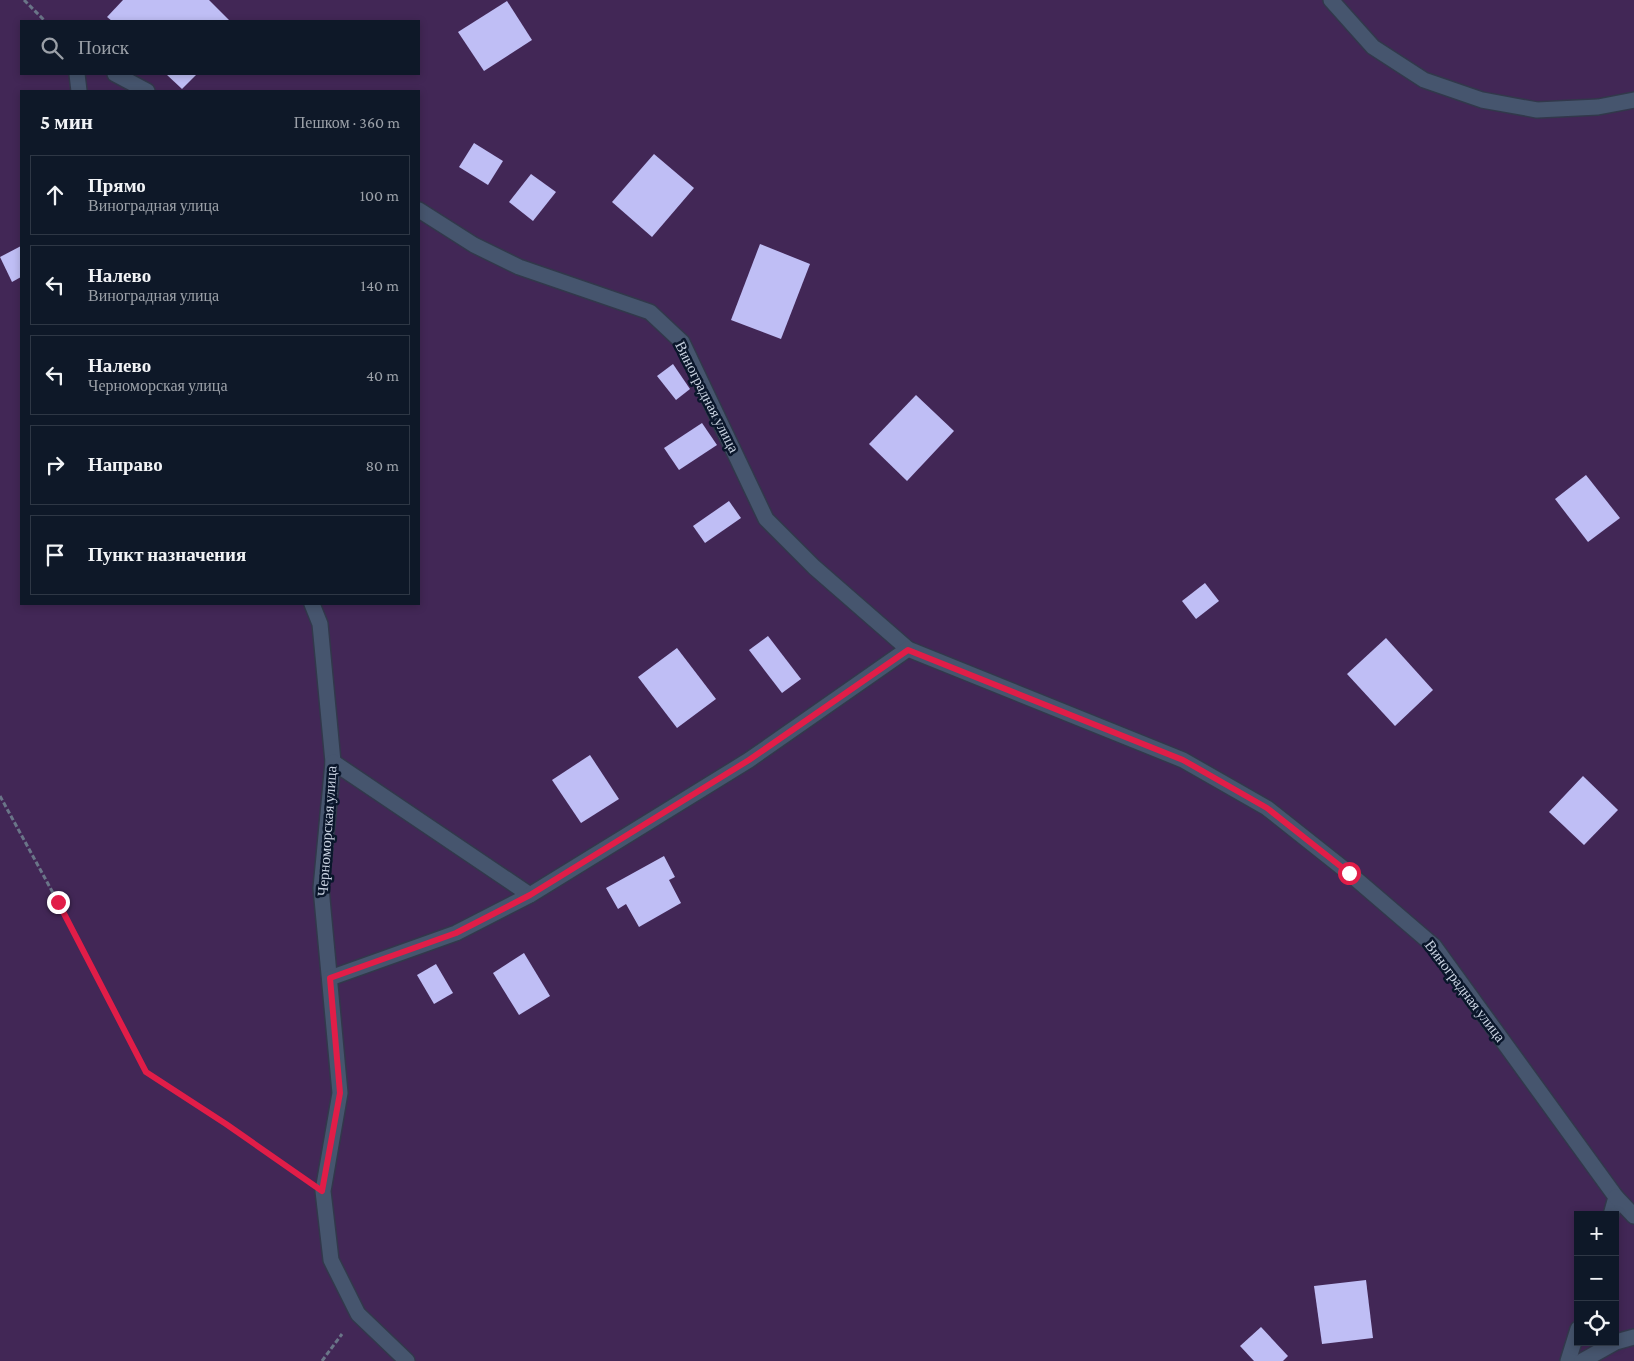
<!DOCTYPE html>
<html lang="ru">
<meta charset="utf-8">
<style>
body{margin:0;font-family:"Crimson Pro",serif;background:#172130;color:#f1f3f6}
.controls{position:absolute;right:15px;bottom:15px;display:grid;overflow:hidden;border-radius:0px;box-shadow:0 2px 8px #0003}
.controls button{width:45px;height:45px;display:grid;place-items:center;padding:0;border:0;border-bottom:1px solid #2e3745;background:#0e1828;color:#f1f3f6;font:25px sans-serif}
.stop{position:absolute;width:15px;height:15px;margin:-11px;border:4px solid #e11d48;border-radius:50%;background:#fff}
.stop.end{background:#e11d48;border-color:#fff;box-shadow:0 1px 5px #0008}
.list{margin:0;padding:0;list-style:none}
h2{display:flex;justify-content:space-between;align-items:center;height:65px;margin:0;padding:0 20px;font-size:21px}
h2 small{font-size:16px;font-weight:400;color:#9ba0a8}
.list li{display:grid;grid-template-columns:32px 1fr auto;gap:15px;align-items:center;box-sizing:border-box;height:80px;margin:0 10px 10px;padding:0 10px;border:1px solid #2e3745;border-radius:0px}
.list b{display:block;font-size:19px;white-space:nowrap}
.list p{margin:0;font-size:16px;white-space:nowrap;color:#9ba0a8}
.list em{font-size:16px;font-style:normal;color:#9ba0a8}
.icon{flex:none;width:28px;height:28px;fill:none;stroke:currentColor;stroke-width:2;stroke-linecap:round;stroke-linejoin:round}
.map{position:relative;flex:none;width:1634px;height:1361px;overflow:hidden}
.search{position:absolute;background:#0e1828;box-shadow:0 2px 8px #0003;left:20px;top:20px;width:400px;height:55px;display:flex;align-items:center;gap:12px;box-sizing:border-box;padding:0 18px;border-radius:0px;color:#9ba0a8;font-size:19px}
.panel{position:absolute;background:#0e1828;box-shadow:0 2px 8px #0003;left:20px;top:90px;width:400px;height:515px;border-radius:0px}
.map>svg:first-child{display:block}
</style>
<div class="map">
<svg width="1634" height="1361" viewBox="0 0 1634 1361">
<rect width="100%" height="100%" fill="#132036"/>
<path fill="#422756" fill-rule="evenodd" d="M 0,0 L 1634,0 L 1634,1361 L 0,1361 ZM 21,21 L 419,21 L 419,74 L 21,74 ZM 21,91 L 419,91 L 419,604 L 21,604 ZM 1578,1215 L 1615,1215 L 1615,1342 L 1578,1342 Z"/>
<g fill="#bfbef5">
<path d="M 123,0 L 209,0 L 230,21 L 112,21 L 107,17 Z"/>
<path d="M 507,1 L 532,40 L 484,71 L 458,32 Z"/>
<path d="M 166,74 L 197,74 L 182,89 Z"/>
<path d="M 474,143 L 503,161 L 488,185 L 459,167 Z"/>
<path d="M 654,154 L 694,188 L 652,237 L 612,202 Z"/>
<path d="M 531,174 L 556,192 L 533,221 L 509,202 Z"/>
<path d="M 760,244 L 810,264 L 781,339 L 731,320 Z"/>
<path d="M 21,246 L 21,277 L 12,282 L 0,257 Z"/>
<path d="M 673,364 L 690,389 L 676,400 L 657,376 Z"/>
<path d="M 916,395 L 954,431 L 907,481 L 869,444 Z"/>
<path d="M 702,423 L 717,445 L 679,470 L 664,448 Z"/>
<path d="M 1586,475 L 1620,518 L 1588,542 L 1555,499 Z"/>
<path d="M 729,501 L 741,518 L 705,543 L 693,526 Z"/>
<path d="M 1205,583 L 1219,601 L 1196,619 L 1182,601 Z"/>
<path d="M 768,636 L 801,679 L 782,693 L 749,650 Z"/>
<path d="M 1386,638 L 1433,690 L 1395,726 L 1347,674 Z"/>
<path d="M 677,648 L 716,699 L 677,728 L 638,677 Z"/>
<path d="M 590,755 L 619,799 L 581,823 L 552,780 Z"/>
<path d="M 1583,776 L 1618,810 L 1584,845 L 1549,812 Z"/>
<path d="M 664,856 L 675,877 L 669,880 L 681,903 L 639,927 L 626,904 L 618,909 L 606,888 Z"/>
<path d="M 524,953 L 550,996 L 519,1015 L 493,973 Z"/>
<path d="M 436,964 L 453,993 L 434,1004 L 417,975 Z"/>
<path d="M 1366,1280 L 1373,1338 L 1322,1344 L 1314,1286 Z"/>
<path d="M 1261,1327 L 1288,1356 L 1283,1361 L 1254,1361 L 1240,1346 Z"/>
</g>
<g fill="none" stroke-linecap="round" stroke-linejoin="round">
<g stroke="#32384b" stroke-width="18">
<g id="minor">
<path d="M 77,74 L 79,91"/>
<path d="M 115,74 L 147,91"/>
<path d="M 419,210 L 474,245 L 519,267 L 650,312 L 682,342 L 766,519 L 814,567 L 908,649 L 1183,760 L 1267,808 L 1349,873 L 1434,946 L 1616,1197 L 1611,1215"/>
<path d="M 312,604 L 320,624 L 333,762 L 321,888 L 340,1093 L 323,1191 L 331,1260 L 358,1314 L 407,1361"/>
<path d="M 333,762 L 530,895"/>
<path d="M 330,978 L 456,933 L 530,895 L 749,760 L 908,649"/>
<path d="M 1616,1197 L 1634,1216"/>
<path d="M 1568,1361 L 1578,1329"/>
</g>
</g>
<g stroke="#32384b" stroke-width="18">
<g id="tertiary">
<path d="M 1331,0 L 1373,47 L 1424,80 L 1482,100 L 1537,110 L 1598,107 L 1634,100"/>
<path d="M 1582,1361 L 1616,1342 L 1634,1337"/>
</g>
</g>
<g stroke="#6a7588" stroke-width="3" stroke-dasharray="5 2.5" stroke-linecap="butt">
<path d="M 24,0 L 45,21"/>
<path d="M 0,796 L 58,902 L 146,1072 L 226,1124 L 301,1177"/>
<path d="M 322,1361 L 342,1334"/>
</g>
<use href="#minor" stroke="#46556e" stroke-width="15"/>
<use href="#tertiary" stroke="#46556e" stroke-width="15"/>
</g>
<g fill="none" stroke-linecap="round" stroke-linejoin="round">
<path stroke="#e11d48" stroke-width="6" d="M 58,902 L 146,1072 L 226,1124 L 322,1191 L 340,1093 L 330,978 L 456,933 L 530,895 L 749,760 L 908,650 L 1183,760 L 1267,808 L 1349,873"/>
</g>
<g text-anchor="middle" stroke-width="5" stroke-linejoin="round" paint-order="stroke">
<g font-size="15" fill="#c9d2e1" stroke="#0a162b">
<text transform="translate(707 397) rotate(63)" y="5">Виноградная улица</text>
<text transform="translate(327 831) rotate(-86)" y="5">Черноморская улица</text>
<text transform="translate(1465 991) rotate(53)" y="5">Виноградная улица</text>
</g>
</g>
</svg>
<div class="controls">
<button>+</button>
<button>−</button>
<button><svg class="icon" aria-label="locate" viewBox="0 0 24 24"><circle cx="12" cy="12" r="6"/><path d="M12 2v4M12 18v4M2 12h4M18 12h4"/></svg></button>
</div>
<div class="stop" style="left:1349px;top:873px"></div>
<div class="stop end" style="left:58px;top:902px"></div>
<div class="search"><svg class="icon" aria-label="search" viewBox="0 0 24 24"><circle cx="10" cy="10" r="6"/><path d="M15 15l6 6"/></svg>Поиск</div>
<section class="panel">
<h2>5 мин<small>Пешком · 360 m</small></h2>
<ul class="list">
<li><svg class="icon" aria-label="ahead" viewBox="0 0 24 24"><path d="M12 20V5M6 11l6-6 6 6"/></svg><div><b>Прямо</b><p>Виноградная улица</p></div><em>100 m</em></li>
<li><svg class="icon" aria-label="left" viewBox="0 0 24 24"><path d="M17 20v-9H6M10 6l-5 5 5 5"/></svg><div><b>Налево</b><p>Виноградная улица</p></div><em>140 m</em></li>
<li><svg class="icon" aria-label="left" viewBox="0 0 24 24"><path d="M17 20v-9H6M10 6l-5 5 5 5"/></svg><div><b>Налево</b><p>Черноморская улица</p></div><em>40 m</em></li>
<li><svg class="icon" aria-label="right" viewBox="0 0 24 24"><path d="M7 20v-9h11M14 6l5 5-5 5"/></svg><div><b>Направо</b></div><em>80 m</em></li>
<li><svg class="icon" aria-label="arrive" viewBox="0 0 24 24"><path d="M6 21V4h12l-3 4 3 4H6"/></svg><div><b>Пункт назначения</b></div></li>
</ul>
</section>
</div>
